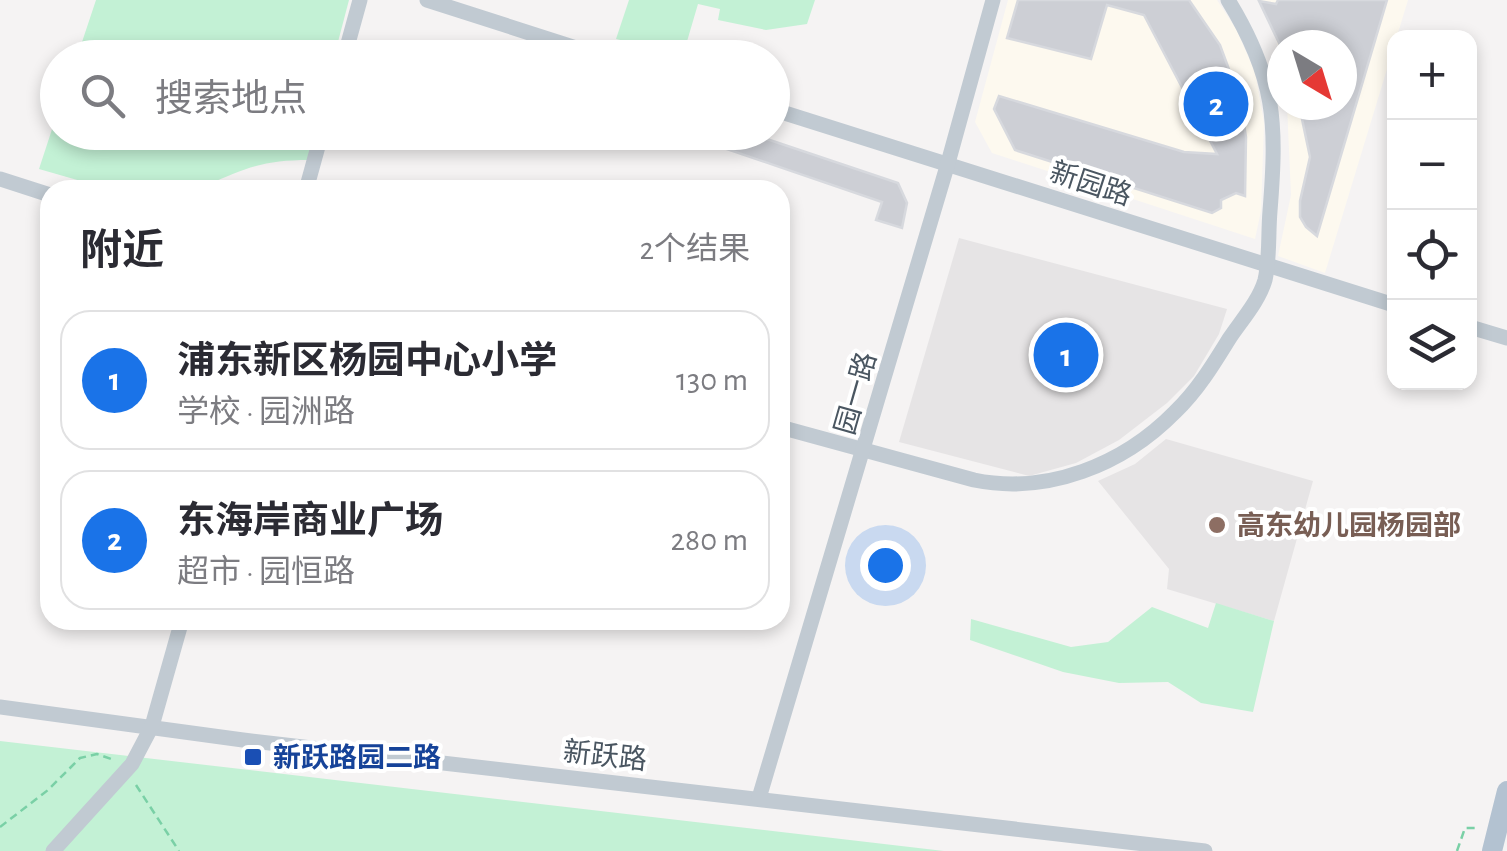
<!DOCTYPE html>
<html lang="zh">
<meta charset="utf-8">
<style>
body{margin:0;font-family:"Alegreya Sans","Noto Sans SC",sans-serif;background:#f7f7f7;color:#2b2b33}
.controls{position:absolute;right:30px;top:30px;display:grid;overflow:hidden;border-radius:20px;box-shadow:0 5px 15px #0003}
.controls button{width:90px;height:90px;display:grid;place-items:center;padding:0;border:0;border-bottom:2px solid #e1e1e2;background:#fff;color:#2b2b33;font:50px sans-serif}
.compass{position:absolute;left:1267px;top:30px;width:90px;height:90px;border-radius:50%;background:#fff;box-shadow:0 5px 15px #0003;rotate:142deg}
.you{position:absolute;left:885px;top:565px;width:35px;height:35px;margin:-25px;border:8px solid #fff;border-radius:50%;background:#1a73e8;box-shadow:0 0 0 15px #1a73e833}
.badge{display:grid;place-items:center;width:65px;height:65px;border-radius:50%;background:#1a73e8;color:#fff;font-size:32px;font-weight:700}
.pin{position:absolute;translate:-50% -50%;border:5px solid #fff;box-shadow:0 2px 10px #0006}
.list{margin:0;padding:0;list-style:none}
h2{display:flex;justify-content:space-between;align-items:center;height:130px;margin:0;padding:0 40px;font-size:42px}
h2 small{font-size:32px;font-weight:400;color:#7c7c81}
.list li{display:grid;grid-template-columns:65px 1fr auto;gap:30px;align-items:center;box-sizing:border-box;height:140px;margin:0 20px 20px;padding:0 20px;border:2px solid #e1e1e2;border-radius:30px}
.list b{display:block;font-size:38px;white-space:nowrap}
.list p{margin:0;font-size:32px;white-space:nowrap;color:#7c7c81}
.list em{font-size:32px;font-style:normal;color:#7c7c81}
.icon{flex:none;width:55px;height:55px;fill:none;stroke:currentColor;stroke-width:2;stroke-linecap:round;stroke-linejoin:round}
.map{position:relative;flex:none;width:1507px;height:851px;overflow:hidden}
.search{position:absolute;background:#fff;box-shadow:0 5px 15px #0003;left:40px;top:40px;width:750px;height:110px;display:flex;align-items:center;gap:25px;box-sizing:border-box;padding:0 35px;border-radius:55px;color:#7c7c81;font-size:38px}
.panel{position:absolute;background:#fff;box-shadow:0 5px 15px #0003;left:40px;top:180px;width:750px;height:450px;border-radius:30px}
.map>svg:first-child{display:block}
</style>
<div class="map">
<svg width="1507" height="851" viewBox="0 0 1507 851">
<rect width="100%" height="100%" fill="#f5f3f3"/>
<g fill="#fdf9ef">
<path d="M 1008,0 L 1217,0 L 1236,29 L 1255,72 L 1264,123 L 1261,211 L 1255,239 L 992,153 L 975,122 Z"/>
<path d="M 1259,0 L 1408,0 L 1325,273 L 1278,256 L 1291,195 L 1287,105 L 1342,105 L 1342,45 L 1282,45 L 1282,62 L 1273,28 Z"/>
</g>
<g fill="#e6e4e5">
<path d="M 959,238 L 1227,309 L 1219,334 L 1194,376 L 1167,403 L 1119,440 L 1076,463 L 1029,476 L 899,442 Z"/>
<path d="M 1166,439 L 1313,481 L 1274,621 L 1167,589 L 1169,569 L 1098,481 L 1135,464 Z"/>
</g>
<g fill="#c3f1d5">
<path d="M 96,0 L 349,0 L 334,57 L 77,57 Z"/>
<path d="M 629,0 L 815,0 L 807,24 L 766,30 L 718,20 L 720,9 L 698,4 L 683,55 L 616,39 Z"/>
<path d="M 57,114 L 58,132 L 316,133 L 309,160 C 267,160 246,167 208,185 L 205,190 L 112,190 L 39,169 Z"/>
<path d="M 1216,603 L 1274,621 L 1253,712 L 1201,703 L 1168,682 L 1119,683 L 1063,672 L 970,640 L 971,619 L 1071,647 L 1108,642 L 1152,607 L 1208,628 Z"/>
<path d="M 0,741 L 944,851 L 0,851 Z"/>
</g>
<g fill="#cdcfd5" stroke="#d7d9de" stroke-width="2.5">
<path d="M 1018,0 L 1189,0 L 1220,45 L 1240,99 L 1246,137 L 1245,196 L 1236,193 L 1221,200 L 1221,208 L 1212,213 L 1015,150 L 994,109 L 999,96 L 1184,152 L 1217,154 L 1144,15 L 1107,5 L 1091,59 L 1007,38 Z"/>
<path d="M 1278,0 L 1387,0 L 1317,236 L 1306,227 L 1300,217 L 1300,201 L 1310,157 L 1299,105 L 1342,105 L 1342,45 L 1280,45 L 1259,1 L 1276,4 Z"/>
<path d="M 677,132 L 746,132 L 898,183 L 907,203 L 902,228 L 876,220 L 882,202 Z"/>
</g>
<g fill="none" stroke-linecap="round" stroke-linejoin="round">
<g stroke="#7ad0a6" stroke-width="2.5" stroke-dasharray="8 5" stroke-linecap="butt">
<path d="M 136,785 L 179,851"/>
<path d="M 0,827 L 48,790 L 80,758 L 97,754 L 114,760"/>
<path d="M 1457,851 L 1465,828 L 1479,828"/>
</g>
<g stroke="#c1cad2" stroke-width="15">
<path d="M 427,0 L 607,58"/>
<path d="M 344,58 L 360,0"/>
<path d="M 772,109 L 1394,305"/>
<path d="M 0,179 L 50,195"/>
<path d="M 275,190 L 282,190"/>
<path d="M 306,190 L 322,132"/>
<path d="M 1470,327 L 1507,338"/>
<path d="M 780,427 L 974,480 C 1047,495 1123,465 1175,412 C 1197,391 1213,365 1229,339 C 1241,321 1259,301 1265,280 C 1270,258 1268,234 1270,211 C 1277,123 1276,78 1228,0"/>
<path d="M 0,707 L 243,740 L 1205,851"/>
<path d="M 759,798 L 948,163 L 993,0"/>
<path d="M 53,851 L 132,764 L 152,726 L 182,620"/>
</g>
<path stroke="#b3c2d1" stroke-width="20" d="M 1492,851 L 1507,791"/>
</g>
<circle fill="#8d6e63" stroke="#fff" stroke-width="4" cx="1217" cy="525" r="10"/>
<rect fill="#1a4fb4" stroke="#fff" stroke-width="4" x="243" y="747" width="20" height="20" rx="5"/>
<g text-anchor="middle" stroke-width="8" stroke-linejoin="round" paint-order="stroke">
<g font-size="28" fill="#4a5661" stroke="#fff">
<text transform="translate(1091 183) rotate(18)" y="10">新园路</text>
<text transform="translate(855 393) rotate(-74)" y="10">园一路</text>
<text transform="translate(605 755) rotate(6)" y="10">新跃路</text>
</g>
<g font-size="28" font-weight="bold" fill="#785e54" stroke="#fff" text-anchor="start">
<text x="1237" y="535">高东幼儿园杨园部</text>
</g>
<g font-size="28" font-weight="bold" fill="#164399" stroke="#fff" text-anchor="start">
<text x="273" y="767">新跃路园二路</text>
</g>
</g>
</svg>
<div class="controls">
<button>+</button>
<button>−</button>
<button><svg class="icon" aria-label="locate" viewBox="0 0 24 24"><circle cx="12" cy="12" r="6"/><path d="M12 2v4M12 18v4M2 12h4M18 12h4"/></svg></button>
<button><svg class="icon" aria-label="layers" viewBox="0 0 24 24"><path d="M12 4l9 5-9 5-9-5zM3 14l9 5 9-5"/></svg></button>
</div>
<svg class="compass" viewBox="-18 -18 36 36"><path d="M0-13l5 13h-10z" fill="#e53935"/><path d="M0 13l5-13h-10z" fill="#7c7c81"/></svg>
<div class="you"></div>
<div class="pin badge" style="left:1066px;top:355px">1</div>
<div class="pin badge" style="left:1216px;top:104px">2</div>
<div class="search"><svg class="icon" aria-label="search" viewBox="0 0 24 24"><circle cx="10" cy="10" r="6"/><path d="M15 15l6 6"/></svg>搜索地点</div>
<section class="panel">
<h2>附近<small>2个结果</small></h2>
<ul class="list">
<li><span class="badge">1</span><div><b>浦东新区杨园中心小学</b><p>学校 · 园洲路</p></div><em>130 m</em></li>
<li><span class="badge">2</span><div><b>东海岸商业广场</b><p>超市 · 园恒路</p></div><em>280 m</em></li>
</ul>
</section>
</div>
